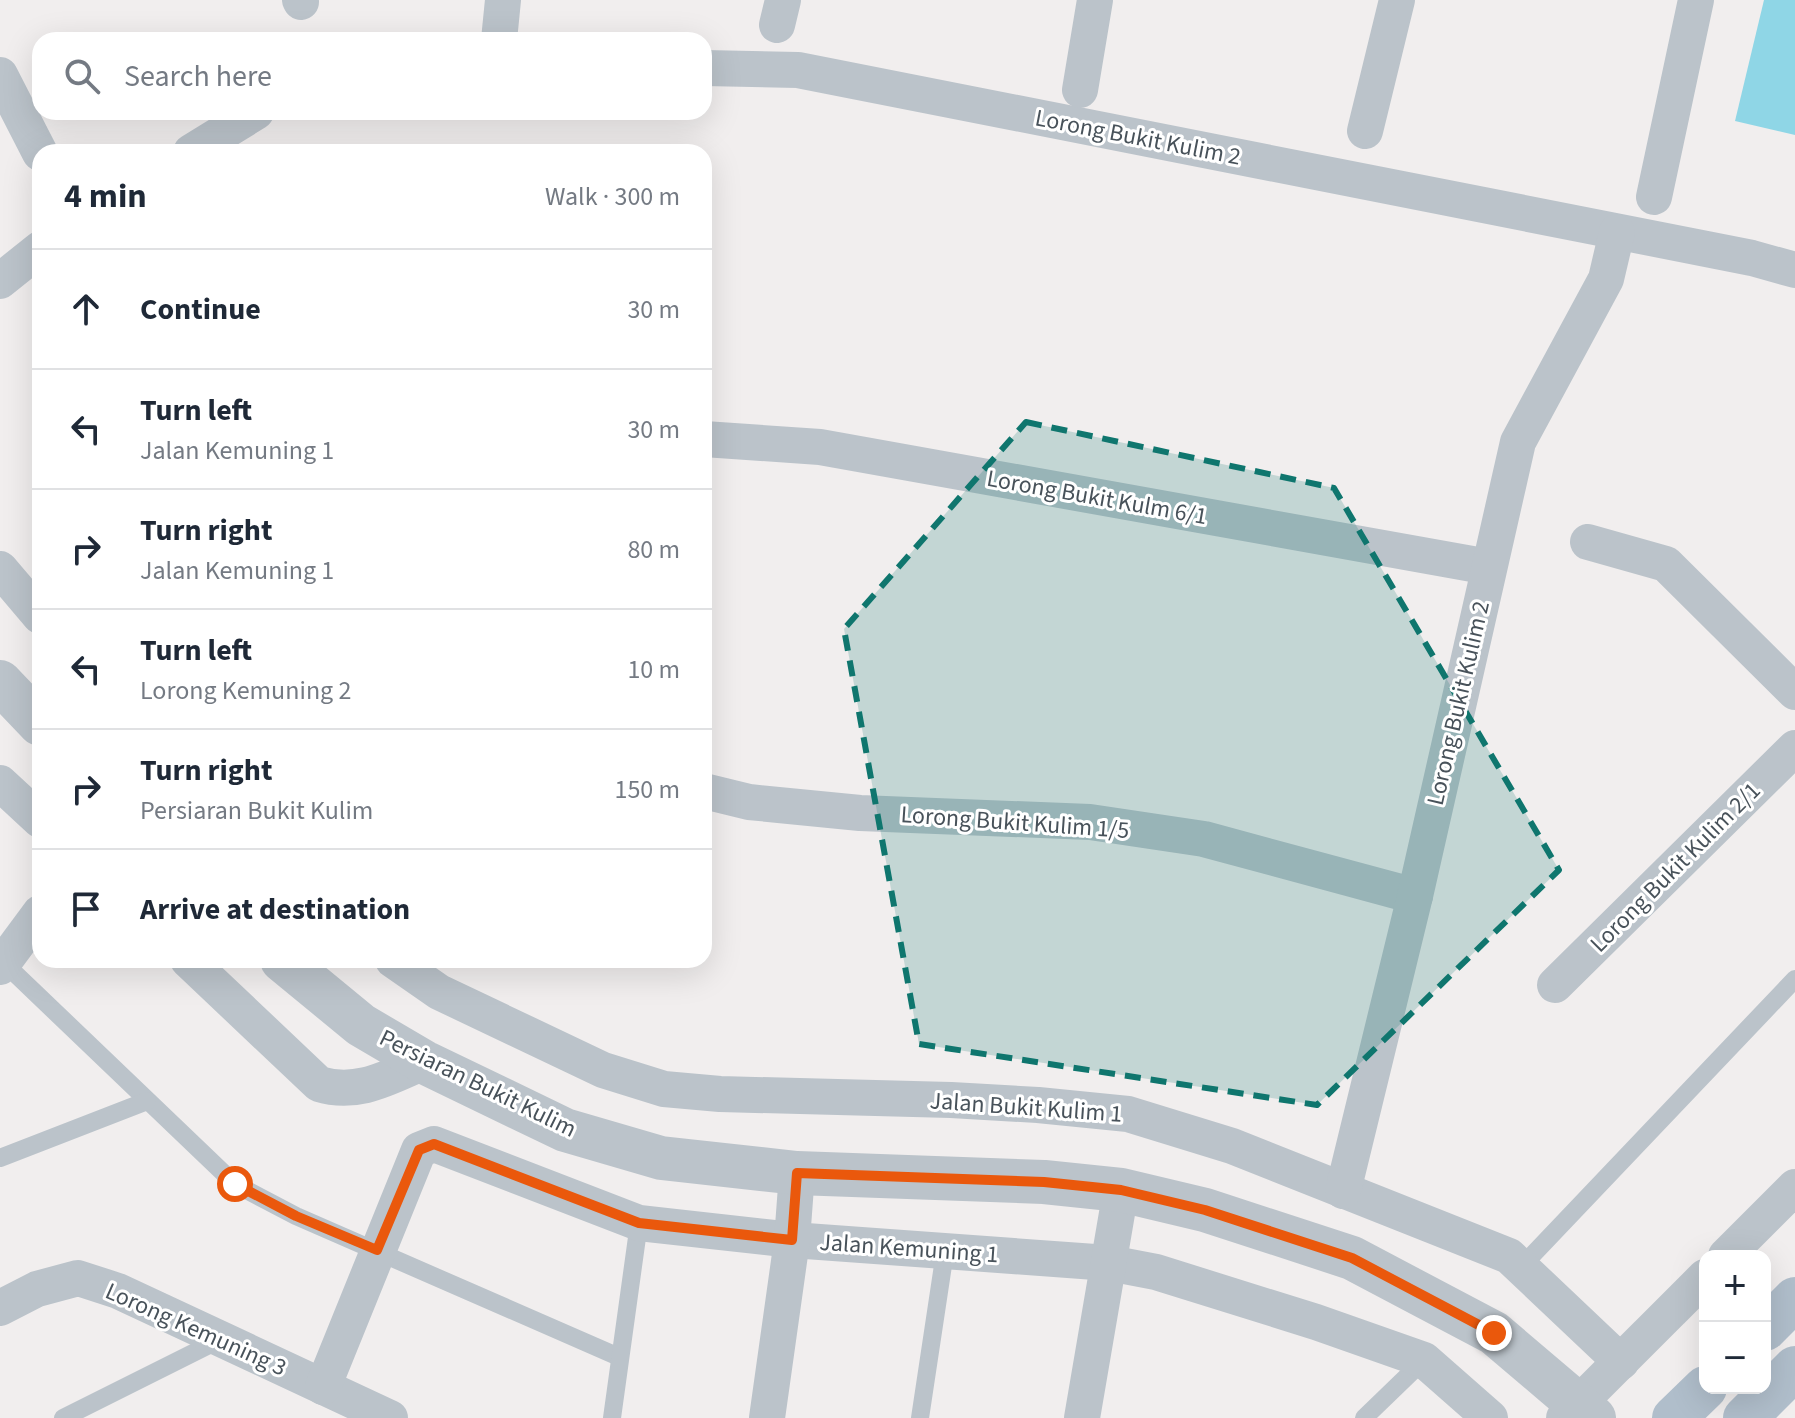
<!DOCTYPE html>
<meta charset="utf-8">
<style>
body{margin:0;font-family:"Source Sans 3",sans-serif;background:#f6f6f7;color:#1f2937}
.controls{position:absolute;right:24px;bottom:24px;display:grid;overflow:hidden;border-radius:16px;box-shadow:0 8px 32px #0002}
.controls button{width:72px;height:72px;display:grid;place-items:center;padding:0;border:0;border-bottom:2px solid #e0e1e3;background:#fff;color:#1f2937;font:40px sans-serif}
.stop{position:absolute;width:24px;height:24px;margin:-18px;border:6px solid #ea580c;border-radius:50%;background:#fff}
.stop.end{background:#ea580c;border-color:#fff;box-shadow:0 2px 8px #0008}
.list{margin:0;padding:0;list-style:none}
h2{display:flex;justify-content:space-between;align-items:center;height:104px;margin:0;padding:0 32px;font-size:34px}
h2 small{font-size:26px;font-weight:400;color:#747a83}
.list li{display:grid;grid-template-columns:52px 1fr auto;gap:24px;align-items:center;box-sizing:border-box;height:120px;padding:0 32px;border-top:2px solid #e0e1e3}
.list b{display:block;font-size:30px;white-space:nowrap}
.list p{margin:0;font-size:26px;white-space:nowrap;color:#747a83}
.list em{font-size:26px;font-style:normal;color:#747a83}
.icon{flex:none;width:44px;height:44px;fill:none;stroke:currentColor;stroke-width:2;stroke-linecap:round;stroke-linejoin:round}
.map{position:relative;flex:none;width:1795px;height:1418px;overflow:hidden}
.search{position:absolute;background:#fff;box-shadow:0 8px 32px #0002;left:32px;top:32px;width:680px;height:88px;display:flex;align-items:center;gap:20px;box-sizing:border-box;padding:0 28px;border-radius:24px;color:#747a83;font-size:30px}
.panel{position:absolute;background:#fff;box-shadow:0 8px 32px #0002;left:32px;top:144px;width:680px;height:824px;border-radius:24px}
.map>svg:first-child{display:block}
</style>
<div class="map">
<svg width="1795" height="1418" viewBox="0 0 1795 1418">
<rect width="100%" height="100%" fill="#f1eeee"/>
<path fill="#8fd6e6" d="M 1764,0 L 1795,0 L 1795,135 L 1735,121 Z"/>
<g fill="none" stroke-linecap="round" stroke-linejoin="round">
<g stroke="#bbc3ca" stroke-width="18">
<path d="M 3,962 L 235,1184 L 296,1216 L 619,1357"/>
<path d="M 0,1158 L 147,1101"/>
<path d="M 1521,1267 L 1795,979"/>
<path d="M 63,1418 L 221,1339"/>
<path d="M 612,1418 L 639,1223"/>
<path d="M 920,1418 L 945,1252"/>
<path d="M 1364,1418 L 1424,1360"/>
</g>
<g stroke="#bbc3ca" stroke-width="36">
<path d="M 300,0 L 301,2"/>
<path d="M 777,25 L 783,0"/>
<path d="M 499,40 L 503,0"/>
<path d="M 704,68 L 798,70 L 1752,258 L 1795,270"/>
<path d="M 0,75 L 40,153"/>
<path d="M 1080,90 L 1095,0"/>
<path d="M 1365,131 L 1397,0"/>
<path d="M 191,152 L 256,112"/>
<path d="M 1654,197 L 1696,0"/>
<path d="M 0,281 L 40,249"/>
<path d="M 704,439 L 820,447 L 1489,567"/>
<path d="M 1588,542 L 1666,564 L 1795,692"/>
<path d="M 0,569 L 40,616"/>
<path d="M 0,783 L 40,820"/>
<path d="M 704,791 L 749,802 L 860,813 L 1090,822 L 1204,839 L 1415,896"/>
<path d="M 188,960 L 319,1084 C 358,1096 389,1077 424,1062"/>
<path d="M 393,960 L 439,992 L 603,1070 L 664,1089 L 720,1094 L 951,1100 L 1038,1105 L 1128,1114 L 1232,1146 L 1509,1256 L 1621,1362"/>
<path d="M 0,967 L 40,913"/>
<path d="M 1555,985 L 1795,748"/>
<path d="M 1343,1191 L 1415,896 L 1518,442 L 1606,279 L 1617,232"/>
<path d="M 1726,1256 L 1795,1187"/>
<path d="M 0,1308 L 37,1289 L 78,1278 L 118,1291 L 390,1418"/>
<path d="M 323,1387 L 419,1150 L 434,1144 L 639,1223 L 792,1240 L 1109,1263 L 1156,1272 L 1316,1322 L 1424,1360 L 1490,1418"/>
<path d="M 767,1418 L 792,1240 L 797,1173"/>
<path d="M 1082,1418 L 1121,1190"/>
<path d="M 1564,1418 L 1705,1277"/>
</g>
<g stroke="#bbc3ca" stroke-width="44">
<path d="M 0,682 L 40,724"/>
<path d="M 282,960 L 361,1025 L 424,1062 L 565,1130 L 661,1158 L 797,1173 L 1044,1182 L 1121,1190 L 1205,1210 L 1352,1258 L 1494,1333 L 1594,1418"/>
</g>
<g stroke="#b0becb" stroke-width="44">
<path d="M 1765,1329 L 1795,1299"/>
<path d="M 1674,1418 L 1705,1388"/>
<path d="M 1745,1418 L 1795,1368"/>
</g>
</g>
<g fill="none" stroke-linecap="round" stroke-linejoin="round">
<path stroke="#ea580c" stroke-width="10" d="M 235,1184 L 296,1216 L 377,1250 L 419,1150 L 434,1144 L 639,1223 L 792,1240 L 797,1173 L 1044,1182 L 1121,1190 L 1205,1210 L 1352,1258 L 1494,1333"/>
</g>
<path fill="#0f766e" fill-opacity="0.2" stroke="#0f766e" stroke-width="6" stroke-dasharray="16 10" stroke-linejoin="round" d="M 1026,422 L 1334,488 L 1559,870 L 1317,1105 L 919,1044 L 844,629 Z"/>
<g text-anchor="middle" stroke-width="6" stroke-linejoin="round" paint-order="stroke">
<g font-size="24" fill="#48525a" stroke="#fff">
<text transform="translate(1138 137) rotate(11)" y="8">Lorong Bukit Kulim 2</text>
<text transform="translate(1097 497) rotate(10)" y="8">Lorong Bukit Kulm 6/1</text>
<text transform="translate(1458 703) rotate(-77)" y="8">Lorong Bukit Kulim 2</text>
<text transform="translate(1015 822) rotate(4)" y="8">Lorong Bukit Kulim 1/5</text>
<text transform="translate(1675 867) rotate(-45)" y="8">Lorong Bukit Kulim 2/1</text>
<text transform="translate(478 1083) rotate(26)" y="8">Persiaran Bukit Kulim</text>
<text transform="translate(1026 1107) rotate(4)" y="8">Jalan Bukit Kulim 1</text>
<text transform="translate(909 1248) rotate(4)" y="8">Jalan Kemuning 1</text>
<text transform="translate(196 1329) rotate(24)" y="8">Lorong Kemuning 3</text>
</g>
</g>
</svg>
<div class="controls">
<button>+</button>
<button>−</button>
</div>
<div class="stop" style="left:235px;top:1184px"></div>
<div class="stop end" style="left:1494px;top:1333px"></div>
<div class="search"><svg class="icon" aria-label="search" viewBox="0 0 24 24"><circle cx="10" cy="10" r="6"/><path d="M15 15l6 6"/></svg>Search here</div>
<section class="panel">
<h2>4 min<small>Walk · 300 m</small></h2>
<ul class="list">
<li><svg class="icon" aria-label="ahead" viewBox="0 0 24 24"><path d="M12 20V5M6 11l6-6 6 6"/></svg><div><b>Continue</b></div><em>30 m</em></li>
<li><svg class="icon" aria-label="left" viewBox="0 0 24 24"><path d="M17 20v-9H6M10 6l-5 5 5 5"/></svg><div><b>Turn left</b><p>Jalan Kemuning 1</p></div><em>30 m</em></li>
<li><svg class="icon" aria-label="right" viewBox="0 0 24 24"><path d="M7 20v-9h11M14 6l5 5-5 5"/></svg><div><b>Turn right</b><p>Jalan Kemuning 1</p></div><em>80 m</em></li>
<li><svg class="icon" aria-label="left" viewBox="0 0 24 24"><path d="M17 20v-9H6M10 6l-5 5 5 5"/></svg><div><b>Turn left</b><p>Lorong Kemuning 2</p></div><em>10 m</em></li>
<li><svg class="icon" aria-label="right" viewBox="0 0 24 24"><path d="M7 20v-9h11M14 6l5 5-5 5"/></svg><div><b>Turn right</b><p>Persiaran Bukit Kulim</p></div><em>150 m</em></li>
<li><svg class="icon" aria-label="arrive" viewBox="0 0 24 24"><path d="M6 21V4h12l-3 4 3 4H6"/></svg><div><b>Arrive at destination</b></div></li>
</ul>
</section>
</div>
